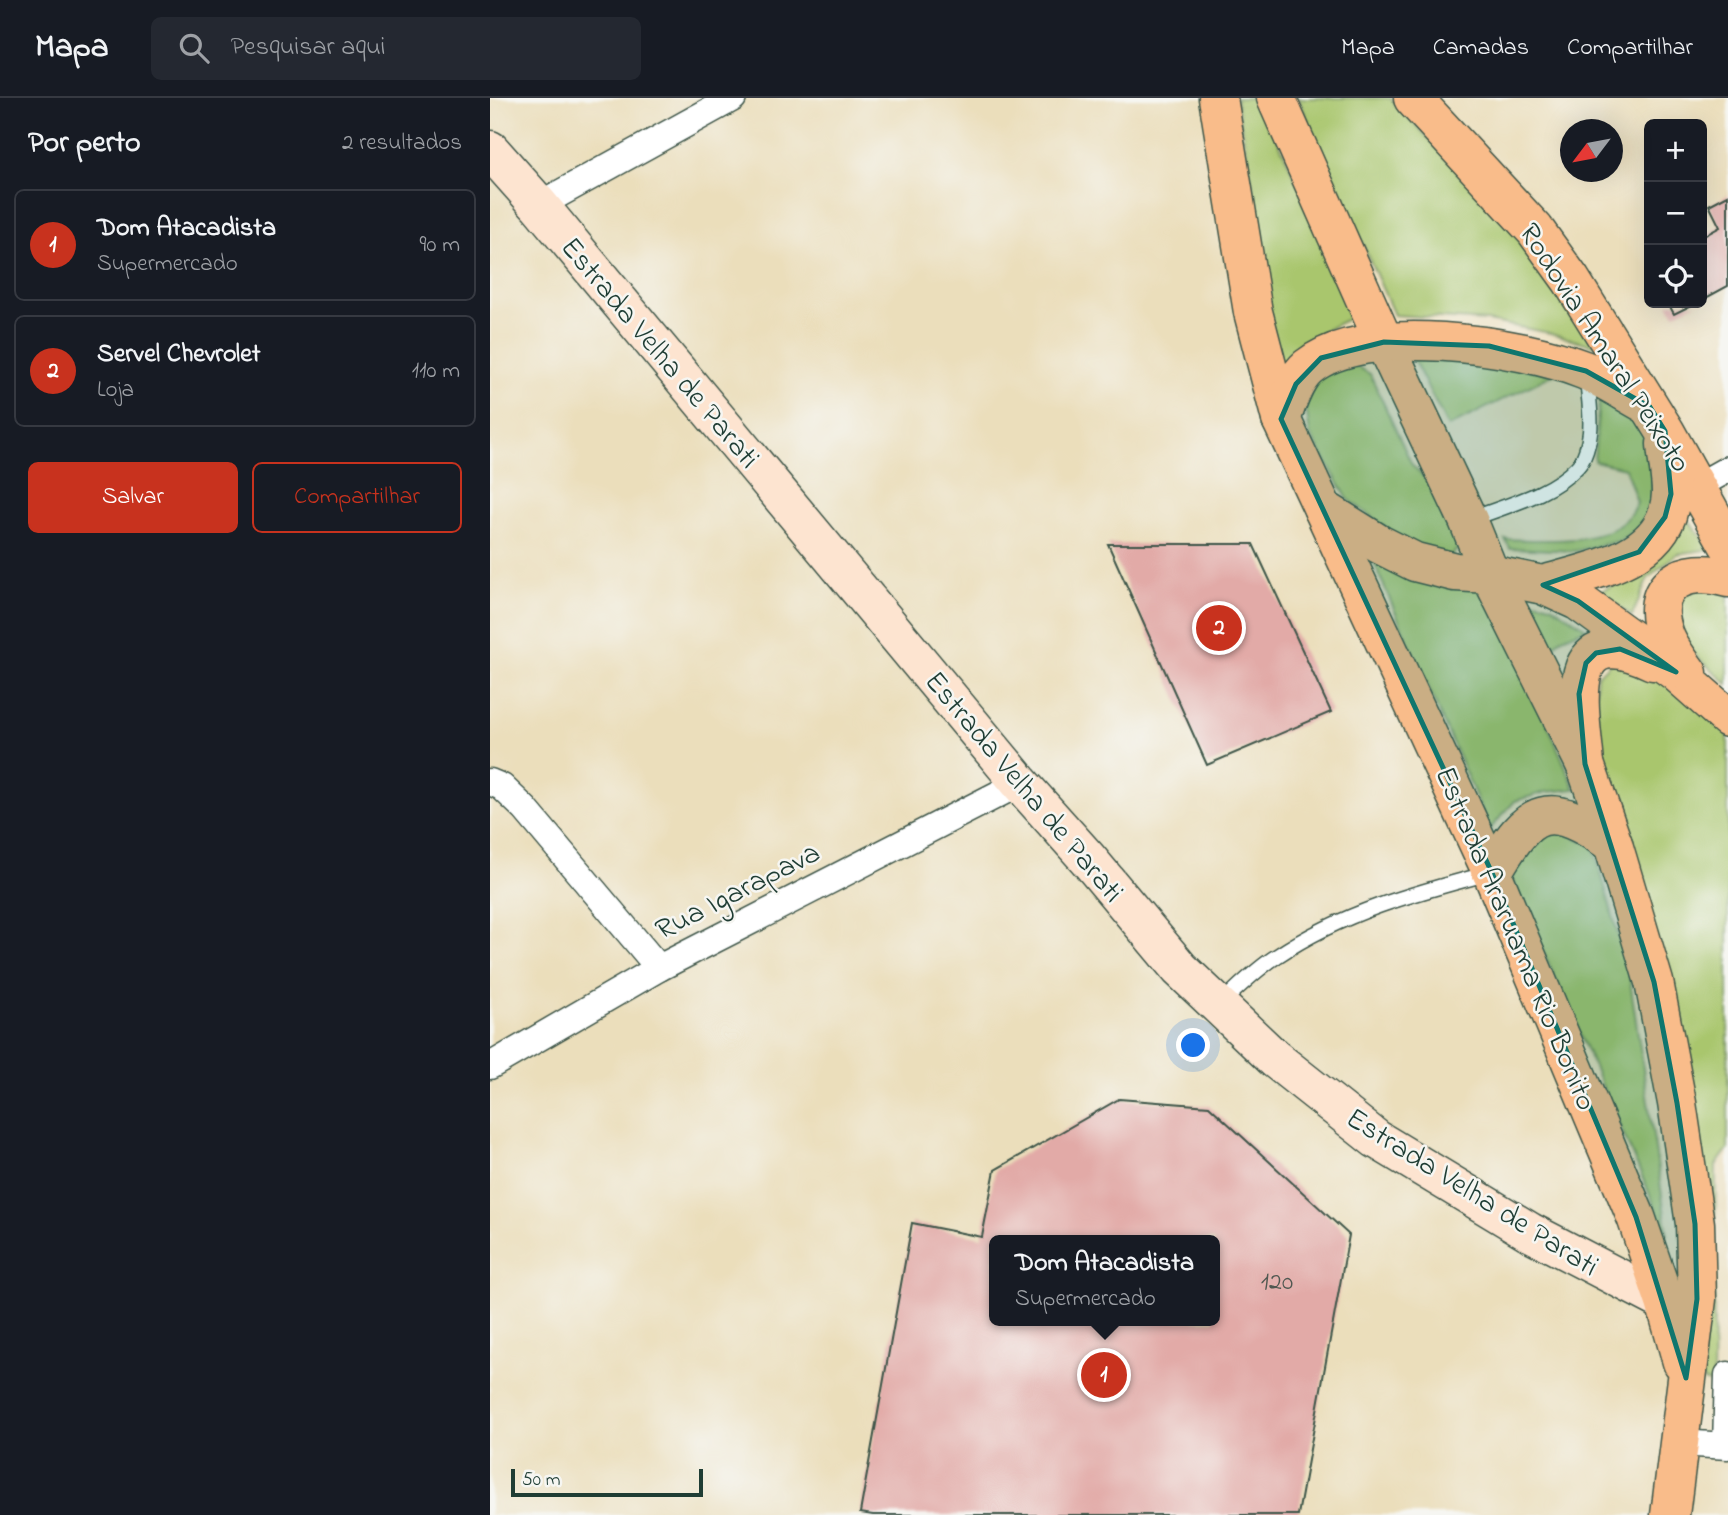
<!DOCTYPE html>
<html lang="pt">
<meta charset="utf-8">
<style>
body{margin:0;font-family:"Indie Flower",sans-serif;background:#242831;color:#f1f3f6}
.controls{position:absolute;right:21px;top:21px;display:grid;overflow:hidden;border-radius:10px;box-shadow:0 7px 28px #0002}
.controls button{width:63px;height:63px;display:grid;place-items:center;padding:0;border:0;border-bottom:2px solid #363941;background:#171b24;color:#f1f3f6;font:35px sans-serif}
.compass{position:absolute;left:1070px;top:21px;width:63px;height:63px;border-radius:50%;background:#171b24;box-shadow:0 7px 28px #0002;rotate:238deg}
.scale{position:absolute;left:21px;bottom:18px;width:192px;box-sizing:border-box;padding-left:7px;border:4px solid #1f3d34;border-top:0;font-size:19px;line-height:24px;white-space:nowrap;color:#1f3d34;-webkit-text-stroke:5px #f6f6f2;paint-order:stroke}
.you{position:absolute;left:704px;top:948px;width:24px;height:24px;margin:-18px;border:5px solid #fff;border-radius:50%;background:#1a73e8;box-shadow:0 0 0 10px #1a73e833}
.badge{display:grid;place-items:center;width:46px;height:46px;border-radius:50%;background:#c8321e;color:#fff;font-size:23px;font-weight:700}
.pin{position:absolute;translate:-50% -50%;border:4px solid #fff;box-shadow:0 2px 7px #0006}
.popup{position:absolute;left:499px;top:1137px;width:231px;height:91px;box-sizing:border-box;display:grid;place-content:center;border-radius:10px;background:#171b24;filter:drop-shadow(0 2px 5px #0005);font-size:23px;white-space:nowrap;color:#9ea1a6}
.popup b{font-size:26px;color:#f1f3f6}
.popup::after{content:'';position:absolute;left:50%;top:100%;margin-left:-14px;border:14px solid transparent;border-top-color:#171b24}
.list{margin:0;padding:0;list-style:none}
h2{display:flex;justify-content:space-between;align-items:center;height:91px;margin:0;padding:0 28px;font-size:30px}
h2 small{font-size:23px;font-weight:400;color:#9ea1a6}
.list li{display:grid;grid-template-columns:46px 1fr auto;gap:21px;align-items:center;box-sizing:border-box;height:112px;margin:0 14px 14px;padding:0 14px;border:2px solid #363941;border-radius:10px}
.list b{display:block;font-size:26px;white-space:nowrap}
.list p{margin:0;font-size:23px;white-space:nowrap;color:#9ea1a6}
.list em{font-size:23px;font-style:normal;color:#9ea1a6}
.actions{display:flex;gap:14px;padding:21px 28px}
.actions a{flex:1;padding:16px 0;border:2px solid #c8321e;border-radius:10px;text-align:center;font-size:24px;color:#c8321e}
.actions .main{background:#c8321e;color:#fff}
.icon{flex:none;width:38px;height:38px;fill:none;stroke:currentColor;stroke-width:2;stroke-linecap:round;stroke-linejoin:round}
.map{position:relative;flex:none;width:1238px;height:1417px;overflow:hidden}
header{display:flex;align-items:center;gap:42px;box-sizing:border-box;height:98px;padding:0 35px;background:#171b24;border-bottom:2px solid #363941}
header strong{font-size:33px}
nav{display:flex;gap:38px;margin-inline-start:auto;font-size:24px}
.search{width:490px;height:63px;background:#242831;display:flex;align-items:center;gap:18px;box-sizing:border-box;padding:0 24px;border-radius:10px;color:#9ea1a6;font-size:26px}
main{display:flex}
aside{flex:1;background:#171b24}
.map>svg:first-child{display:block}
</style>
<header>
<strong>Mapa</strong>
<div class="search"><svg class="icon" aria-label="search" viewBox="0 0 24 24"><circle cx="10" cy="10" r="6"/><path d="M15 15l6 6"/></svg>Pesquisar aqui</div>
<nav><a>Mapa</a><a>Camadas</a><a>Compartilhar</a></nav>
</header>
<main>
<aside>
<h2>Por perto<small>2 resultados</small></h2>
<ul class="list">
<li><span class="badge">1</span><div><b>Dom Atacadista</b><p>Supermercado</p></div><em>90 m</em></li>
<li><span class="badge">2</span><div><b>Servel Chevrolet</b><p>Loja</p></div><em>110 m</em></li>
</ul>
<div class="actions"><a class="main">Salvar</a><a>Compartilhar</a></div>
</aside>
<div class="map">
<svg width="1238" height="1417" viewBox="0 0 1238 1417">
<rect width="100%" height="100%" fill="#f6f6f2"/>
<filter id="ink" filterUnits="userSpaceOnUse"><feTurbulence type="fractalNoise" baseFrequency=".0143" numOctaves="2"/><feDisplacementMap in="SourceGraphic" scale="14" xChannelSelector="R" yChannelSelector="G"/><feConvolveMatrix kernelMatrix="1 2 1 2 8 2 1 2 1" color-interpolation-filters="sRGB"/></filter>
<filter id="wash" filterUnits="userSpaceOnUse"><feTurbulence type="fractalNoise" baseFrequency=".00686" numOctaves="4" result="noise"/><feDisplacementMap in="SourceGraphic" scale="28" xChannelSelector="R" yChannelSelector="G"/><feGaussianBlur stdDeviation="1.57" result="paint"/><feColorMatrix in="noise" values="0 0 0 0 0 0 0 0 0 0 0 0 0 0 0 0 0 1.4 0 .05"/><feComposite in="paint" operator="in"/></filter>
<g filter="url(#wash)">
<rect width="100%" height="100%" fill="#ebdebb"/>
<g fill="#a9c66d" stroke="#648250" stroke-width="2">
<path d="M 746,0 L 769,0 L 867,217 C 833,231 813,245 788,272 L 768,192 L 767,111 Z"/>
<path d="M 808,0 L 900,0 L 1048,154 L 1106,248 L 1060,235 L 997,223 L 904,217 Z"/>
<path d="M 922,259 L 998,264 L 1064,276 L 958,329 Z"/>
<path d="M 855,262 L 880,276 L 922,367 L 951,397 L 977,441 L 960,459 L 916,445 L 858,401 L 820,336 L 815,302 L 826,275 Z"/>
<path d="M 1110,291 L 1130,305 L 1165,342 L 1160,422 L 1129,443 L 1085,453 L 1020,450 L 1015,441 C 1049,442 1116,448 1139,418 C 1142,414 1145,408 1147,404 L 1135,370 L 1104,363 Z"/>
<path d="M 1194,417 L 1221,451 L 1187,456 L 1158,480 L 1142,518 L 1109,494 L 1150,474 L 1179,447 Z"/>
<path d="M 884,465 L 1000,491 L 1085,691 L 1056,694 L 1025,703 L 1000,731 Z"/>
<path d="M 1215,488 L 1238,494 L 1238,586 L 1186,540 L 1190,498 Z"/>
<path d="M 1018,496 L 1061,507 L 1096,530 L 1070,541 L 1050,564 Z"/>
<path d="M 1146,561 L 1238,633 L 1238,1051 L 1226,1067 L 1223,1286 L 1213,1283 L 1212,1126 L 1102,637 L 1107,578 L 1121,564 Z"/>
<path d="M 1058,728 L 1103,747 L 1139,876 L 1178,1138 L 1020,777 Z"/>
</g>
<g id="blocks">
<g fill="#e2aaa7" fill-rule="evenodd">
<path d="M 1238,97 L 1238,188 L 1212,202 L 1212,139 L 1230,129 L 1219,107 Z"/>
<path d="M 1178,205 L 1206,205 L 1184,216 Z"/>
<path d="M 618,446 L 763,446 L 841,614 L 717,667 Z"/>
<path d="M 629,1001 L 719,1008 L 859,1137 L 808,1417 L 383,1417 L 370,1415 L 422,1125 L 492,1139 L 505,1072 ZM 504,1142 L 724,1142 L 724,1223 L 504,1223 Z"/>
</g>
</g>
</g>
<g filter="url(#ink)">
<use href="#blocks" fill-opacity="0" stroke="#3e5548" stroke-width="2"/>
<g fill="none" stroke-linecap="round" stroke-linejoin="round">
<g stroke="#3e5548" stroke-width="17">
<g id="lane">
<path d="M 979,422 C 1014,408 1061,397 1087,369 C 1095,361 1099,345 1100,334 C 1102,316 1098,296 1097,279"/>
<path d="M 730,906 C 748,890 766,871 787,858 C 853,814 924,795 1000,775"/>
</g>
</g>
<g stroke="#3e5548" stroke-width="29">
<g id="street">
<path d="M 49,107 L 243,0"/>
<path d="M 1206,389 L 1238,371"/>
<path d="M 0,684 L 12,689 L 35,711 L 169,870"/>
<path d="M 0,968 L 169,870 L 530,685"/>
<path d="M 1189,1345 L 1238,1348"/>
<path d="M 1236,1347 L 1238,1277"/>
</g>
</g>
<g stroke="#3e5548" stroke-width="41">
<path id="secondary" d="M 0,52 L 49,107 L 530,685 L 598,761 L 690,871 L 785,961 L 886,1041 L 1040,1134 L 1175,1204"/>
</g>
<g stroke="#3e5548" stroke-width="41">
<g id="primary">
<path d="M 786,0 L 894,244 L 978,422 L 1000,476 L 1095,666 L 1123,746 L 1164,884 L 1187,1005 L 1205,1126 L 1207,1201 L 1180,1417"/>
<path d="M 833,411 L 1002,775 L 1146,1119 L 1175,1204 L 1192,1264"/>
<path d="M 1002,775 C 1040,709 1058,700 1123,746"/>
</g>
</g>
<g stroke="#3e5548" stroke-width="41">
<g id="highway">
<path d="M 728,0 L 763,214 L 791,321 L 833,411 L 889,446 L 925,464 L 965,474 L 1000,476 L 1053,487 L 1088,503 L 1186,574 L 1238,620"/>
<path d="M 923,0 L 1045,132 L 1081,182 L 1175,333 L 1238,446"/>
<path d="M 791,321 C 798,304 804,281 818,269 C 874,223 1031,247 1094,272 C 1115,281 1136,295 1156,306"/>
<path d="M 1053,487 C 1102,472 1179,461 1181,395 C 1181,379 1177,362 1176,346"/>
<path d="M 1198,575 C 1190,564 1180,551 1175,538 C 1156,487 1194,467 1238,480"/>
<path d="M 1095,666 C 1090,609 1070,519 1163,563"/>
</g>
</g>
<use href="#lane" stroke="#fff" stroke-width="14"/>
<use href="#street" stroke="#fff" stroke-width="26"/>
<use href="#secondary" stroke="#fde4d0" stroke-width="38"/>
<use href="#primary" stroke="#f9bc8a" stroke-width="38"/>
<use href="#highway" stroke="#f9bc8a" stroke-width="38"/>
</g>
</g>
<path fill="#0f766e" fill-opacity="0.2" stroke="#0f766e" stroke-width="5" stroke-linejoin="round" d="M 894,244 L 999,248 L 1096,273 L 1160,309 L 1175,333 L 1181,396 L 1175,419 L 1149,454 L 1053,487 L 1088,503 L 1186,574 L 1130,551 L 1106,555 L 1096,565 L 1089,596 L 1095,666 L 1164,884 L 1187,1005 L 1205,1126 L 1207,1201 L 1196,1280 L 1146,1119 L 1002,775 L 791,321 L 806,286 L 831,260 Z"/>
<g text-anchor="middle" stroke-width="5" stroke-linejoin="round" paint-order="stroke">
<g font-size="26" fill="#505851">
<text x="787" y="1191">120</text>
</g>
<g font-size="30" fill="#1f3d34" stroke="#f6f6f2">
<text transform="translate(1116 249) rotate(57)" y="10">Rodovia Amaral Peixoto</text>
<text transform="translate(171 254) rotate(50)" y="10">Estrada Velha de Parati</text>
<text transform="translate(535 688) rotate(50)" y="10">Estrada Velha de Parati</text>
<text transform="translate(247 792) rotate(-27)" y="10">Rua Igarapava</text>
<text transform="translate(1027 840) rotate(67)" y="10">Estrada Araruama Rio Bonito</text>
<text transform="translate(983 1093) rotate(32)" y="10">Estrada Velha de Parati</text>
</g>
</g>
</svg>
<div class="controls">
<button>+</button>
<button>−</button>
<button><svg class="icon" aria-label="locate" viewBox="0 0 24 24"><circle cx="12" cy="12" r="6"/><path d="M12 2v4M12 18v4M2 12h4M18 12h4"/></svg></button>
</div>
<svg class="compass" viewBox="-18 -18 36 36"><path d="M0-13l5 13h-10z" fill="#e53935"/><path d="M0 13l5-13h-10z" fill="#9ea1a6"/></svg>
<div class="scale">50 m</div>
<div class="you"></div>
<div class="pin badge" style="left:614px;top:1277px">1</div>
<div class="popup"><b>Dom Atacadista</b>Supermercado</div>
<div class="pin badge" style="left:729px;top:530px">2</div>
</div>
</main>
